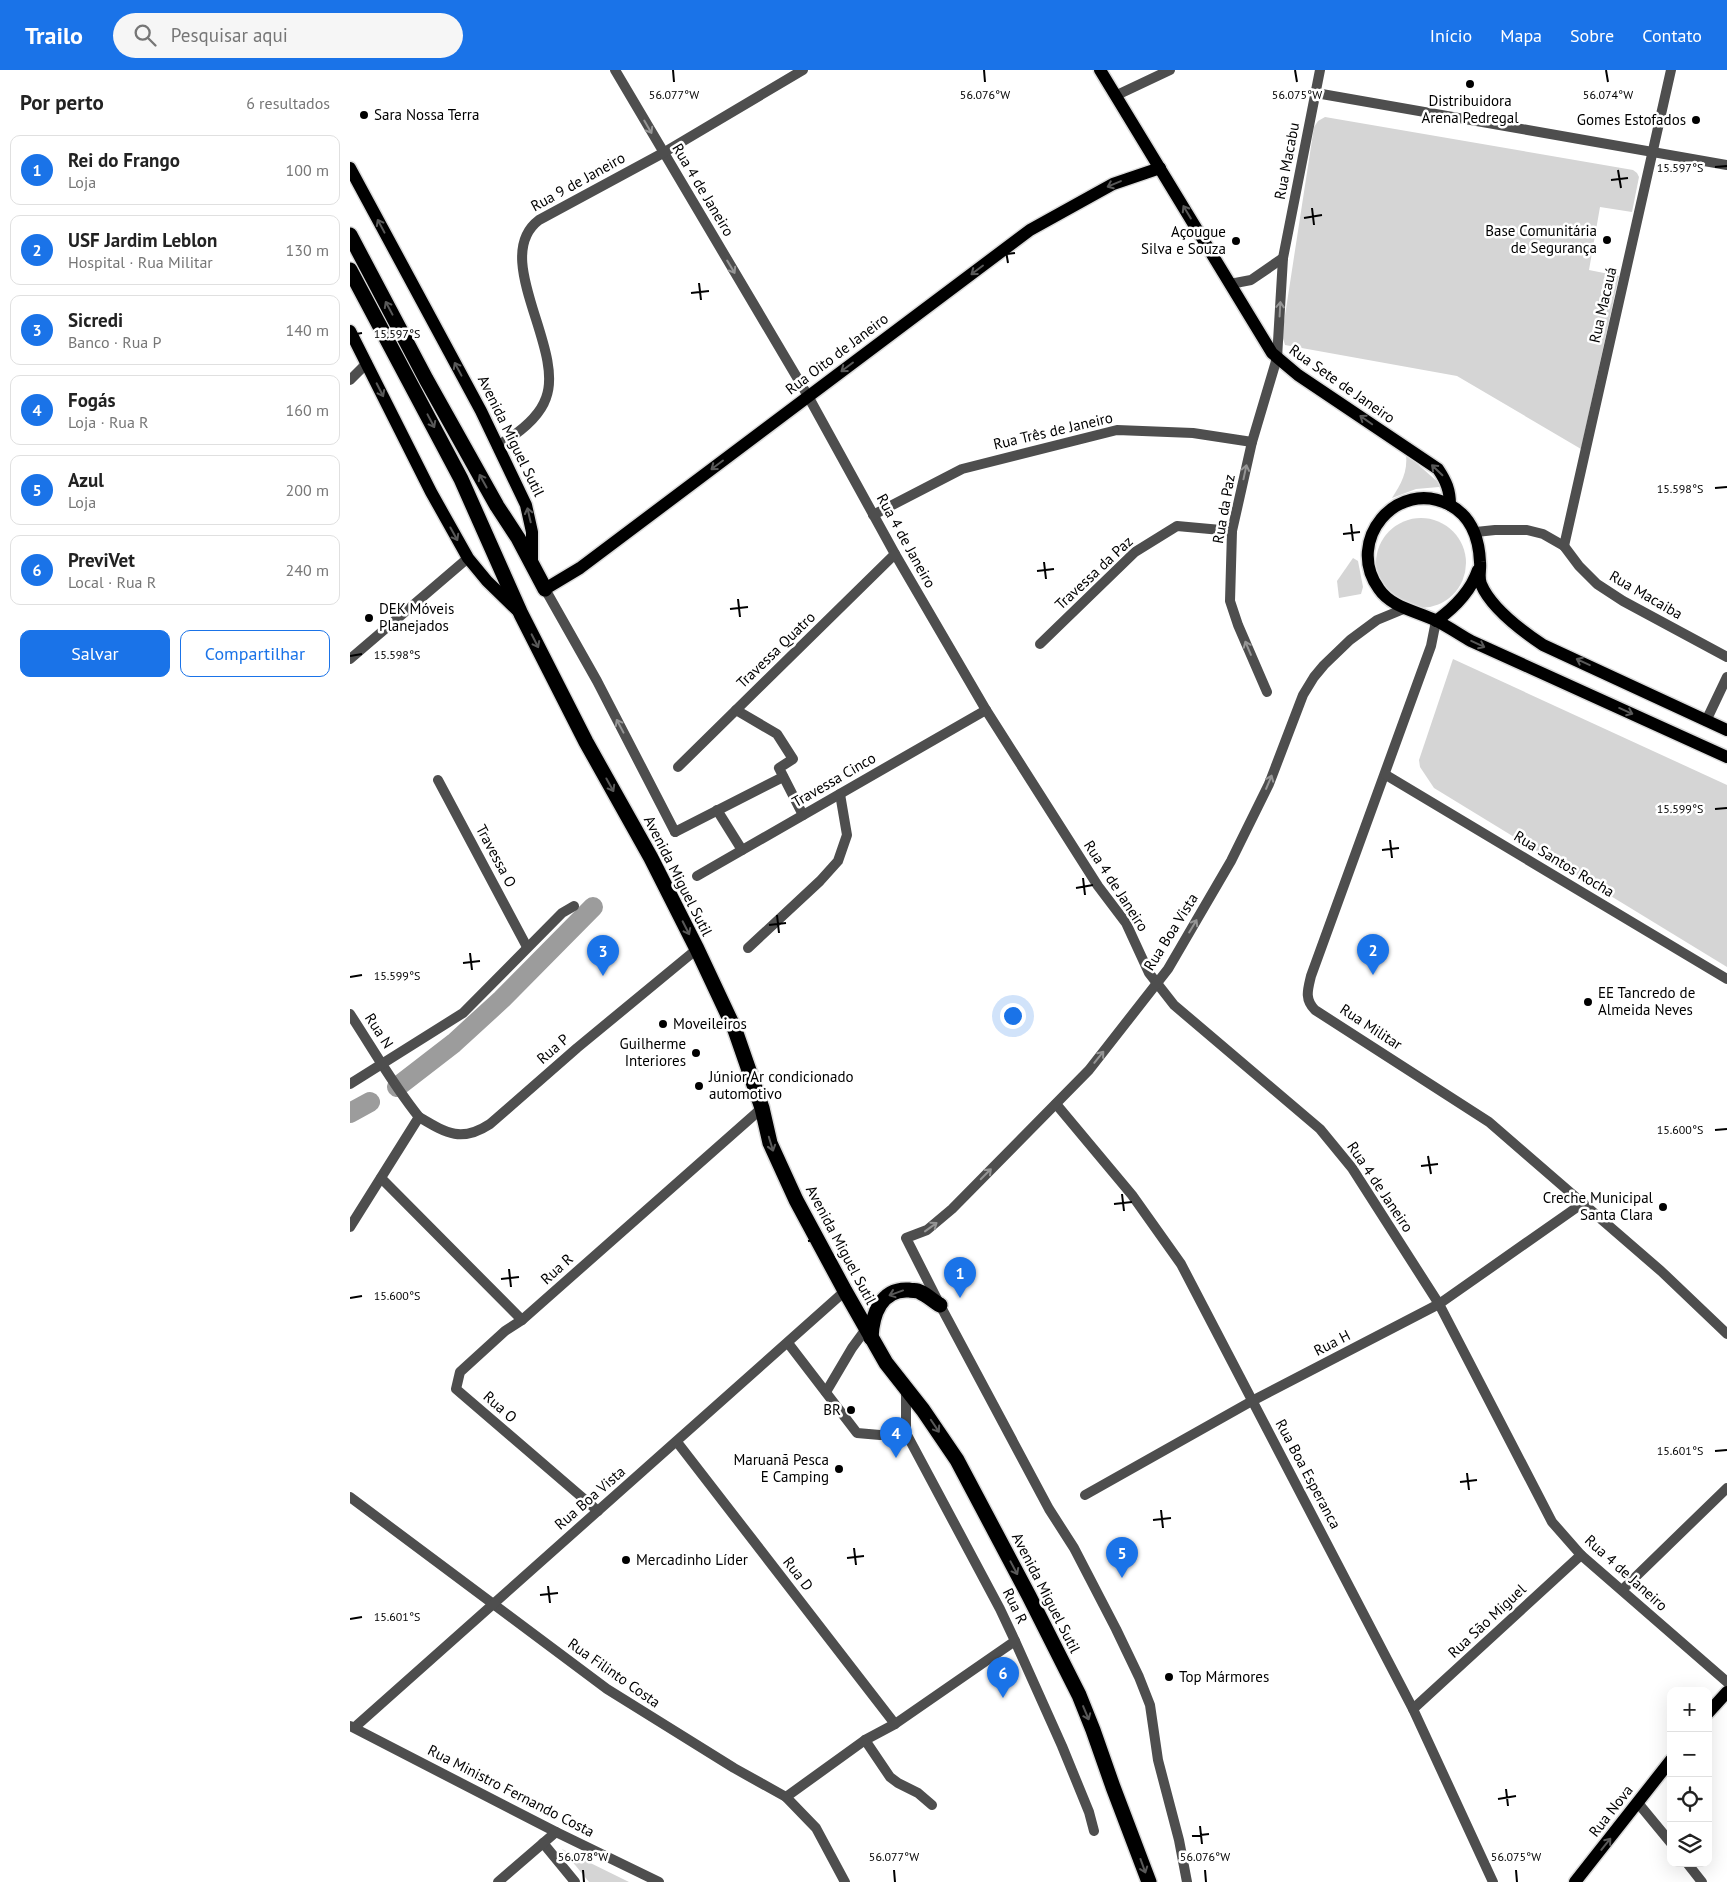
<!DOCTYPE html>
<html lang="pt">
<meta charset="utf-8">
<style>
body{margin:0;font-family:"PT Sans",sans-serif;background:#f6f6f6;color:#222}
.controls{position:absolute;right:15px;bottom:15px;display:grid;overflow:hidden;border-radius:10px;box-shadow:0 5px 20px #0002}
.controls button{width:45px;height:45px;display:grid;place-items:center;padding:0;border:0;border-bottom:1px solid #e0e0e0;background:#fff;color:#222;font:25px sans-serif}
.you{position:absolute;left:662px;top:945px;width:18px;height:18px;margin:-12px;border:4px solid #fff;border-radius:50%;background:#1a73e8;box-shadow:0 0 0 8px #1a73e833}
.badge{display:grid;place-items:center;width:32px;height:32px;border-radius:50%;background:#1a73e8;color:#fff;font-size:16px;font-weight:700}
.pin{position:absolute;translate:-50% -41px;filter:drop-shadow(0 1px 2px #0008)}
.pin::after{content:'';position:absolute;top:26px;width:18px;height:15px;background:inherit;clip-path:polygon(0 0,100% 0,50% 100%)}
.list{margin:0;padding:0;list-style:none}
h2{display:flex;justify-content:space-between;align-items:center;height:65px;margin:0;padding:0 20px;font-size:21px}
h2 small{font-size:16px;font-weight:400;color:#767676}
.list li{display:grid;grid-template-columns:32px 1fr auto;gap:15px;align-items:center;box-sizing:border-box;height:70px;margin:0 10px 10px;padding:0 10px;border:1px solid #e0e0e0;border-radius:10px}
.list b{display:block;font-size:19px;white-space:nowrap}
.list p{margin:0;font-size:16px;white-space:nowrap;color:#767676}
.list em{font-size:16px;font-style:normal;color:#767676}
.actions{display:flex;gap:10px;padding:15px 20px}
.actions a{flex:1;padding:11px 0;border:1px solid #1a73e8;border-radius:10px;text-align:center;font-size:18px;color:#1a73e8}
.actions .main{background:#1a73e8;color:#fff}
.icon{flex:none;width:28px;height:28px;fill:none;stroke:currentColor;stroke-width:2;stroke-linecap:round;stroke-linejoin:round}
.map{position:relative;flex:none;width:1377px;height:1812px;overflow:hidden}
header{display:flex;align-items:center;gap:30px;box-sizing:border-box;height:70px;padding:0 25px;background:#1a73e8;color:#fff}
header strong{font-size:24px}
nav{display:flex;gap:28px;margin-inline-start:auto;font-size:18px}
.search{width:350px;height:45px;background:#f6f6f6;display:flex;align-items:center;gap:12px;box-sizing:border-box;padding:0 18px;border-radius:28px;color:#767676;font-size:19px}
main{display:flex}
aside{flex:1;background:#fff}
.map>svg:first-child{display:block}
</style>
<header>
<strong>Trailo</strong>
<div class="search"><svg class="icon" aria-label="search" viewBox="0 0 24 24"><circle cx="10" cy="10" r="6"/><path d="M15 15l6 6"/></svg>Pesquisar aqui</div>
<nav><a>Início</a><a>Mapa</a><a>Sobre</a><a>Contato</a></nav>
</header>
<main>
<aside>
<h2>Por perto<small>6 resultados</small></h2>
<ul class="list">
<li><span class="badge">1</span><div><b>Rei do Frango</b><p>Loja</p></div><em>100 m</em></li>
<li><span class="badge">2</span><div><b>USF Jardim Leblon</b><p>Hospital · Rua Militar</p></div><em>130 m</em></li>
<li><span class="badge">3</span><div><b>Sicredi</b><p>Banco · Rua P</p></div><em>140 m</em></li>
<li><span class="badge">4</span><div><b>Fogás</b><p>Loja · Rua R</p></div><em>160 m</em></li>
<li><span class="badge">5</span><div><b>Azul</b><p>Loja</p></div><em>200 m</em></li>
<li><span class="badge">6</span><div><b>PreviVet</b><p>Local · Rua R</p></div><em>240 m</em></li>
</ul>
<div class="actions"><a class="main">Salvar</a><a>Compartilhar</a></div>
</aside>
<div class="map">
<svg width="1377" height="1812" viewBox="0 0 1377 1812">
<rect width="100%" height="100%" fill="#fff"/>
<g fill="#d5d5d5">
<path d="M 975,47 L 1283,100 L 1287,103 L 1289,107 L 1282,142 L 1250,137 L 1239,200 L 1269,206 L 1231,379 L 1107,306 L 935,275 L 932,265 L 964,57 L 968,51 Z"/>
<path d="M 1056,384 L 1089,413 L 1089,417 L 1066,419 L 1042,428 C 1051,414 1058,402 1056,384 Z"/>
<circle cx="1071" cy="493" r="45"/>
<path d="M 1003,488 L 1008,491 L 1013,517 L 1011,524 L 989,528 L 987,511 Z"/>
<path d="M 1103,589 L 1377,715 L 1377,897 L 1084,718 L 1070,697 L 1069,690 Z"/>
<path d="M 212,1779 L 279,1812 L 239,1812 Z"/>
</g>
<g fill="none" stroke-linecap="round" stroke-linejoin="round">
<g stroke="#9c9c9c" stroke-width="20">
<path d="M 47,1017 L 104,973 L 152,929 L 243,837"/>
<path d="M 0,1043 L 20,1032"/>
</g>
<g stroke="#dbdbdb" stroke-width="15">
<g id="primary">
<path d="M 750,0 L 922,283 L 948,305 L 1088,399 C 1096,411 1100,420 1100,435"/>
<path d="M 0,98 L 131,341 L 176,435 L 182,462 L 182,494"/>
<path d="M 0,261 L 81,422 L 118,488 L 137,511 L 169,542"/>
<path d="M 195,519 L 230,498 L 680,160 L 763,114 L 810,98"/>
<path d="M 1086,551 C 1104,538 1121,521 1128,500"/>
<path d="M 1377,660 L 1193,575 C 1172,561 1141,538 1131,514 C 1128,507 1131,500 1130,492 C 1129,468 1122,447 1100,435 C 1047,407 994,471 1029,519 C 1041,537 1066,541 1085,550 C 1097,556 1109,564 1121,571 L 1377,687"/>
<path d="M 1358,1643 L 1377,1622"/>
<path d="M 1225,1812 L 1321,1690"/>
</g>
</g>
<g stroke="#dbdbdb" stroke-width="18">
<g id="highway">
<path d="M 0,165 L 76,309 L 147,436 L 168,468 L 195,519"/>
<path d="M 0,200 L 111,409 L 171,544 L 236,672 L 301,788 L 347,879 L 385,960 L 412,1038 L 420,1073 L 446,1130 L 495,1221 L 536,1293 L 573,1340 L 607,1390 L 679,1526 L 729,1625 L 743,1660 L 763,1717 L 799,1812"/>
<path d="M 521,1268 C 522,1245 531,1218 559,1220 C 563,1221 567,1220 570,1222 C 577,1225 583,1231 590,1235"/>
</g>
</g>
<g stroke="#4e4e4e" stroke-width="10">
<path d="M 386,640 L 427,664 L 443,689 L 429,698 L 453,745"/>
<path d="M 367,740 L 392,780"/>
<path d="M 325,762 L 433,707"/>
<path d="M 398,878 L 470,811 L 488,791 L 497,765 L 490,724"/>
<path d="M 172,1250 L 155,1261 L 110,1302 L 106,1319 L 248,1441"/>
<path d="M 438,1273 L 507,1363 L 530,1365 L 556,1363"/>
<path d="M 476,1322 L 502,1278 L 516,1259"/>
</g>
<g stroke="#4e4e4e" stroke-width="10">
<path d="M 265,0 L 458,326 L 545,484 L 636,640 L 748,816 L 776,853 L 799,903 L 824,935 L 970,1059 L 1002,1098 L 1089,1234 L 1202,1452 L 1231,1485 L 1377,1612"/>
<path d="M 966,23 L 1377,95"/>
<path d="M 767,25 L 820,0"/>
<path d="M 880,214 L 901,210 L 933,188"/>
<path d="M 0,310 L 17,293"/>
<path d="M 147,376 C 166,365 189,348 196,328 C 215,278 140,187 189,150 L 313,83 L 453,0"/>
<path d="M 523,445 L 612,399 L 767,360 L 843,363 L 902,372"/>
<path d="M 1126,462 L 1145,460 L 1177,460 L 1193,464 L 1214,476 L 1229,496 L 1247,514 L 1273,531 L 1377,587"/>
<path d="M 1214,476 L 1321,0"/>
<path d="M 195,519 L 247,611 L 325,762"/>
<path d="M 1086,551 L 1081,576 L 961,906 C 958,919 954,929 965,940 L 1139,1052 L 1311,1201 L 1377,1264"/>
<path d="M 690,574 L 785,482 L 827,456 L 882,461"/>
<path d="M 0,589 L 118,488"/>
<path d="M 917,622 L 888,555 L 880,531 L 882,461 L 902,372 L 927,288 L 933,188 L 970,0"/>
<path d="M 1356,651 L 1377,607"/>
<path d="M 328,697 L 545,484"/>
<path d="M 1036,705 L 1377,909"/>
<path d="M 88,710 L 177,877"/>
<path d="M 347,806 L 636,640"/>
<path d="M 0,944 C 23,979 43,1015 69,1047 L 0,1157"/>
<path d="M 0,1014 L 113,943 L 212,843 L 224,836"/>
<path d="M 706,1034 L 782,1125 L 831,1194 L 1063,1639 L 1143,1812"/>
<path d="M 69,1047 C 96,1063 111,1073 140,1054 L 227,978 L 347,879"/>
<path d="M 31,1108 L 172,1250 L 412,1038"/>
<path d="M 327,1372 L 545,1654"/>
<path d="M 735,1425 L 902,1331 L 1089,1234 L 1233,1133"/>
<path d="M 0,1427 L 257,1619 L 384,1698 L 436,1727 L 466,1758 L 495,1812"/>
<path d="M 1272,1520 L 1377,1418"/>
<path d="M 665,1571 L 712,1676 L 739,1742 L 744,1761"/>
<path d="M 1063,1639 L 1231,1485"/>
<path d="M 0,1656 L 206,1762 L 309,1812"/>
<path d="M 5,1657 L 495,1221"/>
<path d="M 515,1670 L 540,1707 L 548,1713 L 568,1723 L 582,1735"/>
<path d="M 436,1727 L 515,1670 L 545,1654 L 665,1571 L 650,1539 L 556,1363 L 556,1318"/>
<path d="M 1288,1733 L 1321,1773"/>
<path d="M 193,1773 L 225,1812"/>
<path d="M 1337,1793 L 1352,1812"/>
<path d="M 148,1812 L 206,1762"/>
<path d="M 837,1812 L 829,1770 L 808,1690 L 800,1635 L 789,1607 L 766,1559 L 724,1478 L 699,1439 L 590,1235 L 556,1168 L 577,1160 L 602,1139 L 739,1000 L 818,899 L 881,791 L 919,714 L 953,625 L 964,607 L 974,595 L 1000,570 L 1027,550 L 1056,538"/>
</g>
<use href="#primary" stroke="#000" stroke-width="12"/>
<use href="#highway" stroke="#000" stroke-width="15"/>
</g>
<defs><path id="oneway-shaft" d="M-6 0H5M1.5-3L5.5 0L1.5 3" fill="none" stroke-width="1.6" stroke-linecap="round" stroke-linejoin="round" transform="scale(1.25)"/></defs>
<g stroke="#959595">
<use href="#oneway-shaft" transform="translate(298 57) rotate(60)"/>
<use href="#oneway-shaft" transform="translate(381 197) rotate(59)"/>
<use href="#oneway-shaft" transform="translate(930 239) rotate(-87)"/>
<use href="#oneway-shaft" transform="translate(895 402) rotate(-78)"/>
<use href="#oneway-shaft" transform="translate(898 578) rotate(-113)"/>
<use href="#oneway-shaft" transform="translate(270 656) rotate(-118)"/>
<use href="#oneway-shaft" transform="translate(919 712) rotate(-67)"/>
<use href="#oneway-shaft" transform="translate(843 856) rotate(-59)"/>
<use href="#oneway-shaft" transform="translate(749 987) rotate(-51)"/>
<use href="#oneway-shaft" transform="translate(636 1104) rotate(-45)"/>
<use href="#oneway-shaft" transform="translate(581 1157) rotate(-36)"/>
</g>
<g stroke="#595959">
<use href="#oneway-shaft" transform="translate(764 114) rotate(157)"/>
<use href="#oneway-shaft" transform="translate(837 142) rotate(-121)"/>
<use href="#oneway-shaft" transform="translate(31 156) rotate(-118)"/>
<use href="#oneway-shaft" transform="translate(627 200) rotate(143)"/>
<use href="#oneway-shaft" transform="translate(39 238) rotate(-118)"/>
<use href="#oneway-shaft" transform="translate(497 297) rotate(143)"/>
<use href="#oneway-shaft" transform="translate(108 299) rotate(-118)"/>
<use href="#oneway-shaft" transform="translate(30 320) rotate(63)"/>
<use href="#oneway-shaft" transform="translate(1016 350) rotate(-145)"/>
<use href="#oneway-shaft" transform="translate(81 351) rotate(62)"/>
<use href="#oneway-shaft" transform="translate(367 395) rotate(143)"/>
<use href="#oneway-shaft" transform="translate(1087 400) rotate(-136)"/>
<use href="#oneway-shaft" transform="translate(133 411) rotate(-119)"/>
<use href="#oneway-shaft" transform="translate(179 445) rotate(-103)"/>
<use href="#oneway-shaft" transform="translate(104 464) rotate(61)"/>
<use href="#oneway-shaft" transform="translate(185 571) rotate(63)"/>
<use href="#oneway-shaft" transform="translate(1128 574) rotate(25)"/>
<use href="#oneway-shaft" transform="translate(1233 592) rotate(-155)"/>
<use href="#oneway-shaft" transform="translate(1276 641) rotate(24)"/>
<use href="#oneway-shaft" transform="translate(260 715) rotate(61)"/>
<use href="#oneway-shaft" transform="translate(336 858) rotate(63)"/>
<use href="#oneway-shaft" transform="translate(421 1074) rotate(73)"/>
<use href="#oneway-shaft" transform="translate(546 1223) rotate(160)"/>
<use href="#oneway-shaft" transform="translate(585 1356) rotate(56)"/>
<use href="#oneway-shaft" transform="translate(664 1498) rotate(62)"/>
<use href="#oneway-shaft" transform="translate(736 1643) rotate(67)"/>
<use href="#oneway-shaft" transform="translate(1256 1774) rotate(-51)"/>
<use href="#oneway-shaft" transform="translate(793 1796) rotate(70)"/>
</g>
<path fill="none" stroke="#000" stroke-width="2" d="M 323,0 L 324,12M 634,0 L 635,12M 945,0 L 947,12M 1256,0 L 1258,12M 1365,97 L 1377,96M 1268,100 L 1271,118M 1261,110 L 1278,108M 962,138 L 964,155M 954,148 L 972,145M 655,175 L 658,193M 648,185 L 665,183M 349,213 L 351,230M 341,223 L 359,221M 0,265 L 12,263M 1365,418 L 1377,417M 1001,454 L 1003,471M 993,464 L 1010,462M 694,492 L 696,509M 687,501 L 704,499M 388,529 L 390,547M 380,539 L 398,537M 0,586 L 12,584M 1365,739 L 1377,738M 1040,770 L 1042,788M 1032,780 L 1049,778M 733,808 L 735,825M 726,818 L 743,815M 427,845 L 429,863M 419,855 L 436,853M 120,883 L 122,900M 113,893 L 130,891M 0,907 L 12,905M 1365,1060 L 1377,1059M 1078,1086 L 1081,1104M 1071,1096 L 1088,1094M 772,1124 L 774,1141M 764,1134 L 782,1132M 465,1162 L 468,1179M 458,1171 L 475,1169M 159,1199 L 161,1217M 151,1209 L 169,1207M 0,1228 L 12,1226M 1365,1381 L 1377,1380M 1117,1403 L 1119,1420M 1110,1412 L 1127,1410M 811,1440 L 813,1458M 803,1450 L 821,1448M 504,1478 L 506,1495M 497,1488 L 514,1486M 198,1516 L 200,1533M 190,1525 L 208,1523M 0,1549 L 12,1547M 1156,1719 L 1158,1736M 1148,1729 L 1166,1726M 850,1756 L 852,1774M 842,1766 L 859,1764M 233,1800 L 234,1812M 544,1800 L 545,1812M 855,1800 L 856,1812M 1166,1800 L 1167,1812"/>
<g fill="#000" stroke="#fff" stroke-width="2">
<circle cx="1120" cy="14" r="5"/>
<circle cx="14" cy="45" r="5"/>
<circle cx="1346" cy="50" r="5"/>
<circle cx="1257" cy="170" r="5"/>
<circle cx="886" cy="171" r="5"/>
<circle cx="19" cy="548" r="5"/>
<circle cx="1238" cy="932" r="5"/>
<circle cx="313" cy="954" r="5"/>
<circle cx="346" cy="983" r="5"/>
<circle cx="349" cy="1016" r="5"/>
<circle cx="1313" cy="1137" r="5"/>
<circle cx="501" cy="1340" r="5"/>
<circle cx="489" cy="1399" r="5"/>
<circle cx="276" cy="1490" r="5"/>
<circle cx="819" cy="1607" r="5"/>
</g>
<g text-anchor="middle" stroke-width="5" stroke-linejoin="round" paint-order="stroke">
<g font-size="15" fill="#000" stroke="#fff" text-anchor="start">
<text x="1120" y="36" text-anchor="middle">Distribuidora<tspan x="1120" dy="17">Arena Pedregal</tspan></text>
<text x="24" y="50">Sara Nossa Terra</text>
<text x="1336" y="55" text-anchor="end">Gomes Estofados</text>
<text x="1247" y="166" text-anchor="end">Base Comunitária<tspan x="1247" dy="17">de Segurança</tspan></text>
<text x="876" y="167" text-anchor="end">Açougue<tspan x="876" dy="17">Silva e Souza</tspan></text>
<text x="29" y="544">DEK Móveis<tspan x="29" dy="17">Planejados</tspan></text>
<text x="1248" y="928">EE Tancredo de<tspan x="1248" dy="17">Almeida Neves</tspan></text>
<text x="323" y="959">Moveileiros</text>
<text x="336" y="979" text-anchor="end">Guilherme<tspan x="336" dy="17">Interiores</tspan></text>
<text x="359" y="1012">Júnior Ar condicionado<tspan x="359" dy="17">automotivo</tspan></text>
<text x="1303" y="1133" text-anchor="end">Creche Municipal<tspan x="1303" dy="17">Santa Clara</tspan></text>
<text x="491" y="1345" text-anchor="end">BR</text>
<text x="479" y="1395" text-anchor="end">Maruanã Pesca<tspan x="479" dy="17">E Camping</tspan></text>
<text x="286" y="1495">Mercadinho Líder</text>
<text x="829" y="1612">Top Mármores</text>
</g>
<g font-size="15" fill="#000" stroke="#fff">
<text transform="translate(937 91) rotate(-79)" y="5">Rua Macabu</text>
<text transform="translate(228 112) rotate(-29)" y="5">Rua 9 de Janeiro</text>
<text transform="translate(353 120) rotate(59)" y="5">Rua 4 de Janeiro</text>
<text transform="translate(1253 235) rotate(-77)" y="5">Rua Macauá</text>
<text transform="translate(487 284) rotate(-37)" y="5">Rua Oito de Janeiro</text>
<text transform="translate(992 314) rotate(35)" y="5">Rua Sete de Janeiro</text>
<text transform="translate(703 361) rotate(-13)" y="5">Rua Três de Janeiro</text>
<text transform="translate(161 366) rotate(64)" y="5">Avenida Miguel Sutil</text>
<text transform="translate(874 439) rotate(-80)" y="5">Rua da Paz</text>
<text transform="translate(556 471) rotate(61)" y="5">Rua 4 de Janeiro</text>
<text transform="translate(744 503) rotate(-43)" y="5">Travessa da Paz</text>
<text transform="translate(1296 525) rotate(30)" y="5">Rua Macaiba</text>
<text transform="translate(426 580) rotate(-44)" y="5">Travessa Quatro</text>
<text transform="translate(484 710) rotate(-30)" y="5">Travessa Cinco</text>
<text transform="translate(146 786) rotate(62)" y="5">Travessa O</text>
<text transform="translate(1214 794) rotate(31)" y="5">Rua Santos Rocha</text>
<text transform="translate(328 806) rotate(63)" y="5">Avenida Miguel Sutil</text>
<text transform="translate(766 816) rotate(57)" y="5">Rua 4 de Janeiro</text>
<text transform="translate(821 862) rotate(-58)" y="5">Rua Boa Vista</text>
<text transform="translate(1021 957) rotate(33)" y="5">Rua Militar</text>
<text transform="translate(29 961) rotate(57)" y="5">Rua N</text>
<text transform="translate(203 979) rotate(-41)" y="5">Rua P</text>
<text transform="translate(1030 1117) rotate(56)" y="5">Rua 4 de Janeiro</text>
<text transform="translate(491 1175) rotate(62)" y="5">Avenida Miguel Sutil</text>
<text transform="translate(207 1199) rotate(-42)" y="5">Rua R</text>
<text transform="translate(982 1273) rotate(-27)" y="5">Rua H</text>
<text transform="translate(150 1337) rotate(41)" y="5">Rua O</text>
<text transform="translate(958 1404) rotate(62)" y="5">Rua Boa Esperanca</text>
<text transform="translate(240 1428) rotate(-41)" y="5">Rua Boa Vista</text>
<text transform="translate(1276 1503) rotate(42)" y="5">Rua 4 de Janeiro</text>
<text transform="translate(448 1504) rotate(52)" y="5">Rua D</text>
<text transform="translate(696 1523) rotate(63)" y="5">Avenida Miguel Sutil</text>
<text transform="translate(665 1536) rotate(64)" y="5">Rua R</text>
<text transform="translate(1137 1551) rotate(-43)" y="5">Rua São Miguel</text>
<text transform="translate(264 1603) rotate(35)" y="5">Rua Filinto Costa</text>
<text transform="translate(161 1721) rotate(27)" y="5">Rua Ministro Fernando Costa</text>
<text transform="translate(1261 1741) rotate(-52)" y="5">Rua Nova</text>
</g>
</g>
<g font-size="12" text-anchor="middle" fill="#000" stroke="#fff" stroke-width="5" stroke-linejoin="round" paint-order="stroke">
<text x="324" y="29">56.077°W</text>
<text x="635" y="29">56.076°W</text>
<text x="947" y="29">56.075°W</text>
<text x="1258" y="29">56.074°W</text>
<text x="1330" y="102">15.597°S</text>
<text x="47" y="268">15.597°S</text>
<text x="1330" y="423">15.598°S</text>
<text x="47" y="589">15.598°S</text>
<text x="1330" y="743">15.599°S</text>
<text x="47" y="910">15.599°S</text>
<text x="1330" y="1064">15.600°S</text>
<text x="47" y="1230">15.600°S</text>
<text x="1330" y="1385">15.601°S</text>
<text x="47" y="1551">15.601°S</text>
<text x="233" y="1791">56.078°W</text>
<text x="544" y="1791">56.077°W</text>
<text x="855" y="1791">56.076°W</text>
<text x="1166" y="1791">56.075°W</text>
</g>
</svg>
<div class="controls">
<button>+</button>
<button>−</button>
<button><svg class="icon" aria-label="locate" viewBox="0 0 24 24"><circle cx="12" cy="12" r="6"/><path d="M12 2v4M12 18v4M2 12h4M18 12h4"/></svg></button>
<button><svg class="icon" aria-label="layers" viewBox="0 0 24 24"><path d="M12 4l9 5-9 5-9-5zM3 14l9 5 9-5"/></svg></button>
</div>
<div class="you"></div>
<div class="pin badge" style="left:610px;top:1228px">1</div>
<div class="pin badge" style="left:1023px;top:905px">2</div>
<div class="pin badge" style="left:253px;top:906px">3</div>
<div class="pin badge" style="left:546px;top:1388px">4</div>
<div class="pin badge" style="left:772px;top:1508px">5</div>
<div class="pin badge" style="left:653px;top:1628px">6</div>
</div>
</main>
